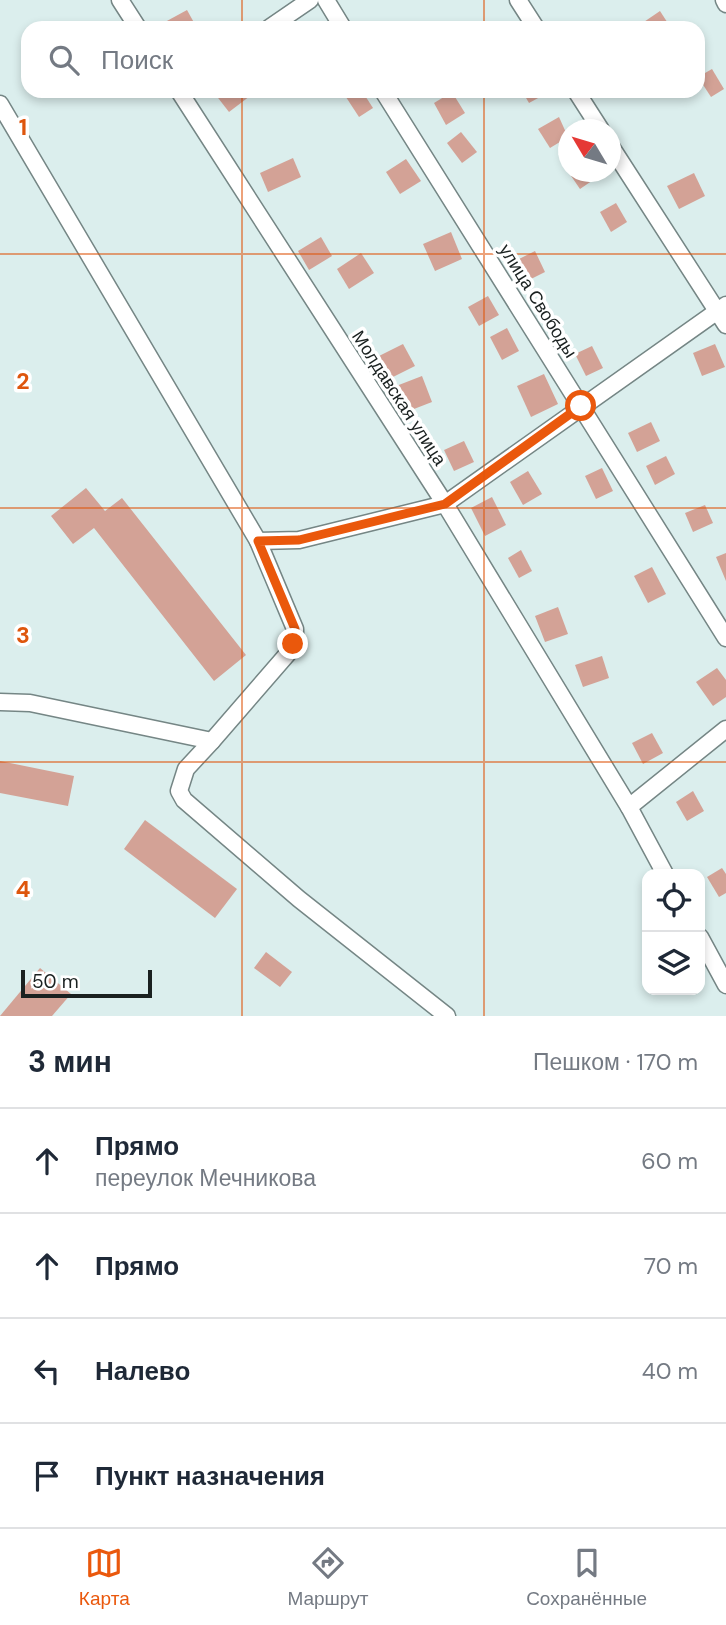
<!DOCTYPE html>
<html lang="ru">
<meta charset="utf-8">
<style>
body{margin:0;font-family:"DM Sans",sans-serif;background:#f6f6f7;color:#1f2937}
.controls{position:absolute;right:21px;bottom:21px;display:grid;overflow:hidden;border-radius:14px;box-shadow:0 4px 10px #0003}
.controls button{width:63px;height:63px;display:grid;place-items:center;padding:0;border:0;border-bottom:2px solid #e0e1e3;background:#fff;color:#1f2937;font:35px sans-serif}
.compass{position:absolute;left:558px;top:119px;width:63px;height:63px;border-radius:50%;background:#fff;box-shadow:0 4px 10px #0003;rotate:308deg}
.scale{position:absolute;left:21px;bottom:18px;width:131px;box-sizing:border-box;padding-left:7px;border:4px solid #1a2120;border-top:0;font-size:19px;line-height:24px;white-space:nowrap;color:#1a2120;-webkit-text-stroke:5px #fff;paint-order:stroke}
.stop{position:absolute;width:21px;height:21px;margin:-16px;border:5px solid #ea580c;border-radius:50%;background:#fff}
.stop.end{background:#ea580c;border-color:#fff;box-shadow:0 2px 7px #0008}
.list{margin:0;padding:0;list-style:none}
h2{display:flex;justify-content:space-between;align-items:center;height:91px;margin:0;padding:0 28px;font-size:30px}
h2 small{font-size:23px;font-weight:400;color:#747a83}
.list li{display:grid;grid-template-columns:46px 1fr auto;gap:21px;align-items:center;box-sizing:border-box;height:105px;padding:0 28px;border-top:2px solid #e0e1e3}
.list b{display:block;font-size:26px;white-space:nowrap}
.list p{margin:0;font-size:23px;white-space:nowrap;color:#747a83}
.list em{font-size:23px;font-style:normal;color:#747a83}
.icon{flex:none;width:38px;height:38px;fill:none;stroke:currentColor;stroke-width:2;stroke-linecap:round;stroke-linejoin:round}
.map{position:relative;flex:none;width:726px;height:1016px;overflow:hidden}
.search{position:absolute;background:#fff;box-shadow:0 4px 10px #0003;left:21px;right:21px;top:21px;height:77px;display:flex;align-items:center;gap:18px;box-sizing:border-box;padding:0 24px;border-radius:21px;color:#747a83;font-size:26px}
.sheet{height:511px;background:#fff}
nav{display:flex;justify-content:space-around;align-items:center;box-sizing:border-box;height:98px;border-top:2px solid #e0e1e3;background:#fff;font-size:19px;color:#747a83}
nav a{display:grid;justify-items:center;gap:4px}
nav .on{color:#ea580c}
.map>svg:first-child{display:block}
</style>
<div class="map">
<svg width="726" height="1016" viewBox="0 0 726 1016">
<rect width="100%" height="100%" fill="#dbeeed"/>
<g fill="#d3a296">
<path d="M 187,10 L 197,28 L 168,28 L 165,22 Z"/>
<path d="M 660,11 L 671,28 L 640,28 L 638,26 Z"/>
<path d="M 712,69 L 724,89 L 711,97 L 698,77 Z"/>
<path d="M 219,91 L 247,91 L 250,96 L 229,112 L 215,94 Z"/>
<path d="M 342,91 L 362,91 L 373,108 L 359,117 Z"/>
<path d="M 522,91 L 551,91 L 529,103 Z"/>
<path d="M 452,92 L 465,113 L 446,125 L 434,103 Z"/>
<path d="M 559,117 L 568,137 L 550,148 L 538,129 Z"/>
<path d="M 461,132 L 477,152 L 462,163 L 447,143 Z"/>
<path d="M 293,158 L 301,177 L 268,192 L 260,173 Z"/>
<path d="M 406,159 L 421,181 L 400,194 L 386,172 Z"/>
<path d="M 568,164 L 568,172 L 596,172 L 599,176 L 580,189 L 565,167 Z"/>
<path d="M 694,173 L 705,196 L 679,209 L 667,186 Z"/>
<path d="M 616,203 L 627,222 L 611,232 L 600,212 Z"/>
<path d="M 451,232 L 462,259 L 435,271 L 423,244 Z"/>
<path d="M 321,237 L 332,256 L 309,270 L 298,251 Z"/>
<path d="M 535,251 L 545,272 L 525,282 L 515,261 Z"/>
<path d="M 361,253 L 374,273 L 349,289 L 337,269 Z"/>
<path d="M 488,296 L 499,315 L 479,326 L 468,307 Z"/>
<path d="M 507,328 L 519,351 L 502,360 L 490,337 Z"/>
<path d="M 403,344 L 415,366 L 387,380 L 375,358 Z"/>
<path d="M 715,344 L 725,367 L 702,376 L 693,353 Z"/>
<path d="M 592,346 L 603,368 L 586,376 L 575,354 Z"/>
<path d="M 544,374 L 558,404 L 531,417 L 517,386 Z"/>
<path d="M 422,376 L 432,402 L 401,414 L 391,388 Z"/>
<path d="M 651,422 L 660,441 L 637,452 L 628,433 Z"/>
<path d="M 464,441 L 474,462 L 454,471 L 444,450 Z"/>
<path d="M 666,456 L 675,474 L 655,485 L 646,466 Z"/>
<path d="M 602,468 L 613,491 L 596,499 L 585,476 Z"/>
<path d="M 528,471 L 542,494 L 523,505 L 510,482 Z"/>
<path d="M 86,488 L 105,511 L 122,498 L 246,655 L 214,681 L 94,528 L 73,544 L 51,516 Z"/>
<path d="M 492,497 L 506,525 L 485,536 L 471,508 Z"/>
<path d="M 705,505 L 713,523 L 693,532 L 685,513 Z"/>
<path d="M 521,550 L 532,571 L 519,578 L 508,558 Z"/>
<path d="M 726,553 L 726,581 L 716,557 Z"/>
<path d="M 652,567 L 666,594 L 648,603 L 634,576 Z"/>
<path d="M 558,607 L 568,634 L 545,642 L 535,616 Z"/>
<path d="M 602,656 L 609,678 L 583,687 L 575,665 Z"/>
<path d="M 717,668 L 726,680 L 726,697 L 713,706 L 696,682 Z"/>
<path d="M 652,733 L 663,753 L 643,764 L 632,743 Z"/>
<path d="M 0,761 L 74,776 L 68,806 L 0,793 Z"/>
<path d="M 693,791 L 704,811 L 687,821 L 676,802 Z"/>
<path d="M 145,820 L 237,889 L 215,918 L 124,849 Z"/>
<path d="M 722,868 L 726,874 L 726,893 L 719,897 L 707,877 Z"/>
<path d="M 266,952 L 292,972 L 280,987 L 254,968 Z"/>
<path d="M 40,968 L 71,994 L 52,1016 L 0,1016 Z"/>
</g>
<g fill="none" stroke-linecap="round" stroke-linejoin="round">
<g stroke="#758685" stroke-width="19">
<g id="minor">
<path d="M 120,0 L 138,28"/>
<path d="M 326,0 L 343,28"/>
<path d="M 518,0 L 536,28"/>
<path d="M 724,0 L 726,4"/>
<path d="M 269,28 L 310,0"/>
<path d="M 179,91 L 445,504 L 629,807 L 665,874"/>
<path d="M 383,91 L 726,638"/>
<path d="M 576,91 L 601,130"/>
<path d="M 0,104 L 258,541 L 299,540 L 445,504 L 726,305"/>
<path d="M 610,145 L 726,325"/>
<path d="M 0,702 L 30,703 L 212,741 L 290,651 L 295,636 L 295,629 L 258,541"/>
<path d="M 212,741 L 186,769 L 179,791 L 184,800 L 299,899 L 447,1016"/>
<path d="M 629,807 L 726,729"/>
<path d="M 700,937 L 726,985"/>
</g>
</g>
<use href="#minor" stroke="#fff" stroke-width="16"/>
</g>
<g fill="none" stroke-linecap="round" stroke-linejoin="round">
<path stroke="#ea580c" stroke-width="9" d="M 293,644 L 295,629 L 258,541 L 299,540 L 445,504 L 581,406"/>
</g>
<path fill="none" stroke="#de560d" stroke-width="2" stroke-opacity="0.55" d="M 242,0 L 242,28M 484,0 L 484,28M 242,91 L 242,1016M 484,91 L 484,1016M 0,254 L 726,254M 0,508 L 726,508M 0,762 L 726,762"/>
<g text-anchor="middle" stroke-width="7" stroke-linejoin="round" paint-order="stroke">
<g font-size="18" fill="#1a2120" stroke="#fff">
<text transform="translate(538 301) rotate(58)" y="6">улица Свободы</text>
<text transform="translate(399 398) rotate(57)" y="6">Молдавская улица</text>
</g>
</g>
<g font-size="23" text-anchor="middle" font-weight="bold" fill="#de560d" stroke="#fff" stroke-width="7" stroke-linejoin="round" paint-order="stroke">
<text x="23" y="135">1</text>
<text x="23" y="389">2</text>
<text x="23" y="643">3</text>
<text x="23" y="897">4</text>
</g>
</svg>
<div class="controls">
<button><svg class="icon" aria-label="locate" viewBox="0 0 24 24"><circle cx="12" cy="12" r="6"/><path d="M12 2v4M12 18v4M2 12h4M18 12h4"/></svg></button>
<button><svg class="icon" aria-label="layers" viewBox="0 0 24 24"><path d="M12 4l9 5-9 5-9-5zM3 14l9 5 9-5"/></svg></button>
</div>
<svg class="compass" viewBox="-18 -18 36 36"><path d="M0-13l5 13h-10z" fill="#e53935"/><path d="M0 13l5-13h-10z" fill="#747a83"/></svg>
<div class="scale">50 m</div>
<div class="stop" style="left:581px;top:406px"></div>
<div class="stop end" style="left:293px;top:644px"></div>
<div class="search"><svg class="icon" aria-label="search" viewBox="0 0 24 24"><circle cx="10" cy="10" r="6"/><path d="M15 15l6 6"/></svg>Поиск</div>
</div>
<section class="sheet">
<h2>3 мин<small>Пешком · 170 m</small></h2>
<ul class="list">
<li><svg class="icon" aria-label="ahead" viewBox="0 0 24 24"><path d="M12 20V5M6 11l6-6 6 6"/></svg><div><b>Прямо</b><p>переулок Мечникова</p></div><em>60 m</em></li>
<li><svg class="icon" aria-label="ahead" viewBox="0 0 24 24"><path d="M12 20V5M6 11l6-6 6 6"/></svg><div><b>Прямо</b></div><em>70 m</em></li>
<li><svg class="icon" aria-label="left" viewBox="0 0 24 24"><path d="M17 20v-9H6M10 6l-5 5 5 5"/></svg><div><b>Налево</b></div><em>40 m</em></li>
<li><svg class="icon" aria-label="arrive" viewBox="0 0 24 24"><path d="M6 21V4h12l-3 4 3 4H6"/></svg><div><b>Пункт назначения</b></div></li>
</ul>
</section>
<nav>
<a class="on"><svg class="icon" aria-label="map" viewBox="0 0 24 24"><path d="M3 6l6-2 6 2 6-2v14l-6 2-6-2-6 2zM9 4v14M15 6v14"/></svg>Карта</a>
<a><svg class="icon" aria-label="directions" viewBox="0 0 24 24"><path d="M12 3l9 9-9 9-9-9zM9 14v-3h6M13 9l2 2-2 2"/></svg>Маршрут</a>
<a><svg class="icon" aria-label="saved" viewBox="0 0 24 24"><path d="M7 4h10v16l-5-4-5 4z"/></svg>Сохранённые</a>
</nav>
